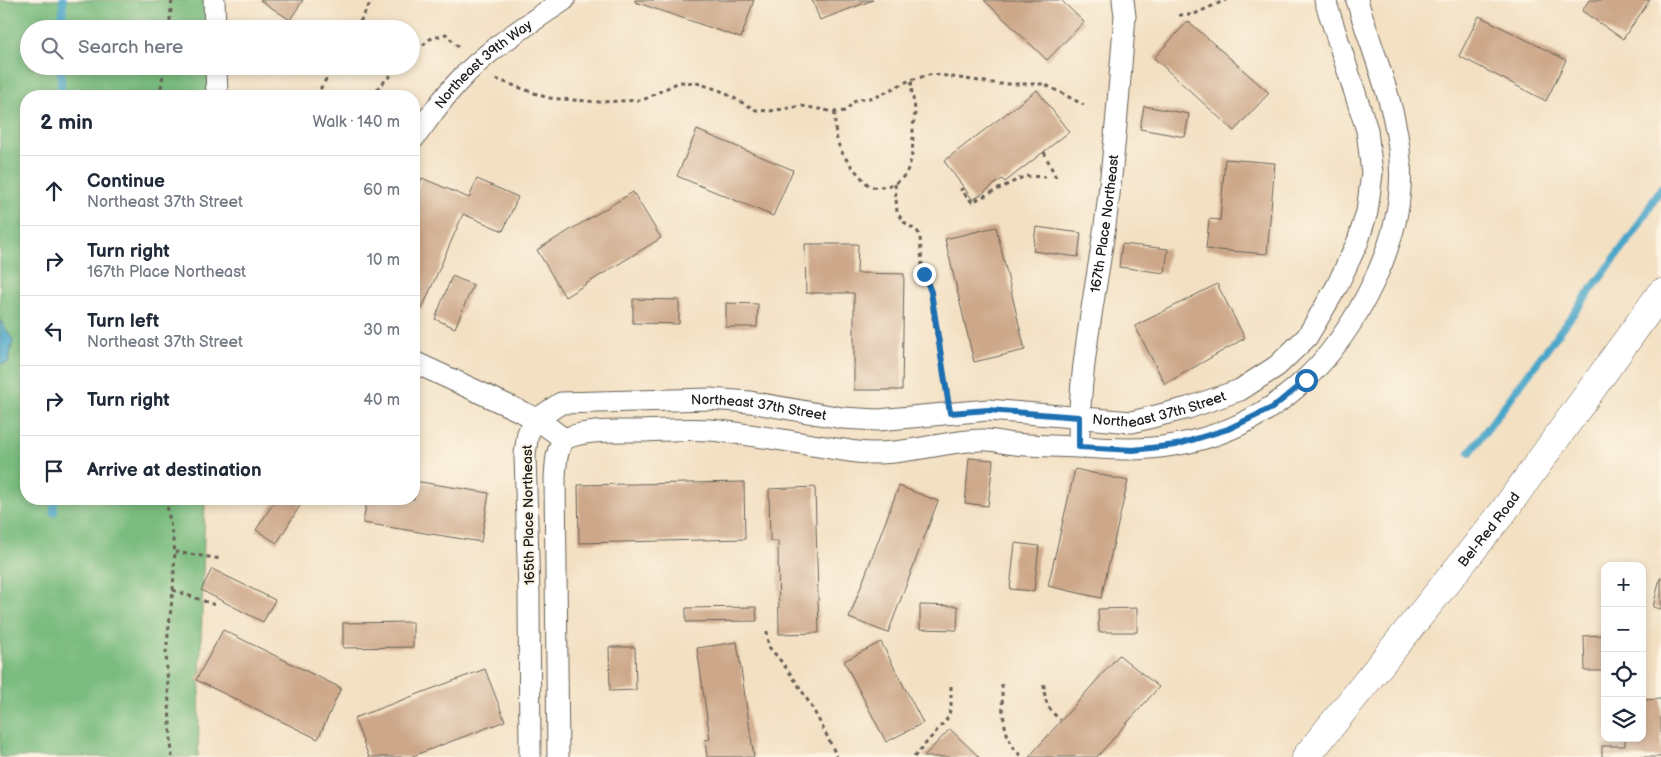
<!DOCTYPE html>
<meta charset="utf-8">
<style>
body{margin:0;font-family:"Balsamiq Sans",sans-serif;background:#f2f2f3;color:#1f2937}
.controls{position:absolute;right:15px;bottom:15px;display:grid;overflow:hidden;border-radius:10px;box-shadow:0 2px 8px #0003}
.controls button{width:45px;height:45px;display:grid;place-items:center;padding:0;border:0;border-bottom:1px solid #e0e1e3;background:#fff;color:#1f2937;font:25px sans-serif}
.stop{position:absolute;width:15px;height:15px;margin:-11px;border:4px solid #1f6fb2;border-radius:50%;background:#fff}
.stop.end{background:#1f6fb2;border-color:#fff;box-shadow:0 1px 5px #0008}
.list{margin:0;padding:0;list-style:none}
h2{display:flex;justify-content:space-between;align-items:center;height:65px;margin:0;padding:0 20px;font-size:21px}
h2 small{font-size:16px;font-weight:400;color:#747a83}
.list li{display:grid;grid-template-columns:32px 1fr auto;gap:15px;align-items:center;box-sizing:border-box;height:70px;padding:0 20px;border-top:1px solid #e0e1e3}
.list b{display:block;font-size:19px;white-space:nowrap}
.list p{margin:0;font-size:16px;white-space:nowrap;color:#747a83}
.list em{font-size:16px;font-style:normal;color:#747a83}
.icon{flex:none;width:28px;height:28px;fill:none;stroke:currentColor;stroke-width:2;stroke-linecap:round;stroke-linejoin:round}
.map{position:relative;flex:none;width:1661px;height:757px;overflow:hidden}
.search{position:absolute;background:#fff;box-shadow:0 2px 8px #0003;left:20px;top:20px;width:400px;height:55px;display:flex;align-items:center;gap:12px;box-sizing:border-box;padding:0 18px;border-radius:28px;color:#747a83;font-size:19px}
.panel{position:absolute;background:#fff;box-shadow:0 2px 8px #0003;left:20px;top:90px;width:400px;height:415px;border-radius:20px}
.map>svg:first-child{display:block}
</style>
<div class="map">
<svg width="1661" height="757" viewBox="0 0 1661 757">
<rect width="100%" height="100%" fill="#fcf5e5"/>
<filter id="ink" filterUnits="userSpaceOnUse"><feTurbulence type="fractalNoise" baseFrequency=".02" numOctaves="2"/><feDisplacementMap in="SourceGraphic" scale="10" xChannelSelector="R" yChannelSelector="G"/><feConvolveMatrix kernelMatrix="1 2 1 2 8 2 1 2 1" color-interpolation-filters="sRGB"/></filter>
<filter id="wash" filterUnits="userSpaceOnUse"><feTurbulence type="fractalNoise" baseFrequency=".0096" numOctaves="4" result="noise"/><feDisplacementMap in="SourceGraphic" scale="20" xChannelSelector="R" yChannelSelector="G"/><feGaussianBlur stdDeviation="1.12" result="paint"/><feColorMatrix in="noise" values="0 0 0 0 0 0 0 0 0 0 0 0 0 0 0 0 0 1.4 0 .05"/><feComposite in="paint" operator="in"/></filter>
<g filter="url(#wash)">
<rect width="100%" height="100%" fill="#f3e0c3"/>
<path fill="#7abc7f" stroke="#4b6c4e" d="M 0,0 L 209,0 L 209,29 L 29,29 L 29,66 L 209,66 L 209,96 L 26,96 L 26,499 L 205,499 L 198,757 L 0,757 Z"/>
<path fill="#4aa6c8" stroke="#336172" d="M 0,320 L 13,340 L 8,363 L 0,364 Z"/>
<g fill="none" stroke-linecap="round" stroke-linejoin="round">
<g stroke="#4aa6c8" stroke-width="8">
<path d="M 62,29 L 63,0"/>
<path d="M 61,96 L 61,66"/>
<path d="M 1470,452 L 1635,231 L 1661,188"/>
<path d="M 54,512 L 54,499"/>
</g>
</g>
<g id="blocks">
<g fill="#cda789">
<path d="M 260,0 L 303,0 L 290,20 Z"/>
<path d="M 635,0 L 754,0 L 741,38 L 635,2 Z"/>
<path d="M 812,0 L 873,0 L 820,20 Z"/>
<path d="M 984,0 L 1061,0 L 1084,22 L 1047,60 Z"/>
<path d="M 1589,0 L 1650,0 L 1623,39 L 1582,11 Z"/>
<path d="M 1479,16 L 1566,60 L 1546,101 L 1459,56 Z"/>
<path d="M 1188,21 L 1269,93 L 1234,131 L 1154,58 Z"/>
<path d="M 1037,90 L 1069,132 L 1005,182 L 1002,179 L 973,200 L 944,161 Z"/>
<path d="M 1144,106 L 1189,114 L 1185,137 L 1140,129 Z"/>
<path d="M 697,130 L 793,170 L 773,216 L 677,176 Z"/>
<path d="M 1225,159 L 1275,163 L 1267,254 L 1206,249 L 1209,219 L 1220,220 Z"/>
<path d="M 422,178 L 469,198 L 477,179 L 518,197 L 503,231 L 463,214 L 422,309 L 414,306 L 414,196 Z"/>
<path d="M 633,192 L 661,238 L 565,297 L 537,250 Z"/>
<path d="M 996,227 L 1025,350 L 974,362 L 945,239 Z"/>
<path d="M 1036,227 L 1081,233 L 1078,257 L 1033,251 Z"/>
<path d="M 805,244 L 858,244 L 857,273 L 904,274 L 902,390 L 854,390 L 854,293 L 806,293 Z"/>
<path d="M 1122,244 L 1168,249 L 1165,273 L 1119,267 Z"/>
<path d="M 452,276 L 473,285 L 455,328 L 435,319 Z"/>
<path d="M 1217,284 L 1245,338 L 1165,384 L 1135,326 Z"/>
<path d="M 633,299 L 679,300 L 679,324 L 633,323 Z"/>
<path d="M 726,303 L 758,304 L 757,327 L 726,327 Z"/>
<path d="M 969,458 L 993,460 L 988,506 L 965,503 Z"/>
<path d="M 1075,469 L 1128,481 L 1101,598 L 1048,586 Z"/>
<path d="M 414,481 L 489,493 L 481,542 L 363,523 L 367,499 L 414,499 Z"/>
<path d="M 744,482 L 745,539 L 579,543 L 578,485 Z"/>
<path d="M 899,486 L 938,501 L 888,633 L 849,618 Z"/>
<path d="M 815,487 L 819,633 L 779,634 L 778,541 L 770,541 L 769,489 Z"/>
<path d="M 276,499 L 293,499 L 301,504 L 277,543 L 256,530 Z"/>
<path d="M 1015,543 L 1039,546 L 1034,591 L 1010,589 Z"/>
<path d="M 212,569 L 275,600 L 263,622 L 201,590 Z"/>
<path d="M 1660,578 L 1661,578 L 1661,609 L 1653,607 Z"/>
<path d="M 920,605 L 958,606 L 957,630 L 920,629 Z"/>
<path d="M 756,607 L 757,621 L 686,622 L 686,608 Z"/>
<path d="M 1137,608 L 1137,632 L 1099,632 L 1098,609 Z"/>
<path d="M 413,622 L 413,647 L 343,648 L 343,623 Z"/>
<path d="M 223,630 L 341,688 L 318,739 L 196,680 Z"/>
<path d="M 1605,635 L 1605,671 L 1585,671 L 1584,636 Z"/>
<path d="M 737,642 L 754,757 L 707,757 L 705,740 L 710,739 L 697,648 Z"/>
<path d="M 881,642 L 923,723 L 886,742 L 844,661 Z"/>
<path d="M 609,647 L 635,647 L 636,690 L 610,691 Z"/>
<path d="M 1119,655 L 1159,687 L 1097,757 L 1029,757 Z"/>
<path d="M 485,669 L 505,721 L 410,757 L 369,757 L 354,718 Z"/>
<path d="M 1661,699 L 1661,757 L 1602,757 L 1602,746 L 1625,746 L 1625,738 L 1642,738 L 1642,700 Z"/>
<path d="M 950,729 L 979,757 L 923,757 Z"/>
</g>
</g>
</g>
<g filter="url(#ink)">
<use href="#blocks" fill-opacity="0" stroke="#676156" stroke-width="1"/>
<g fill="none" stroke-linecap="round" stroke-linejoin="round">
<g stroke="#676156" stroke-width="23">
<g id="minor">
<path d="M 214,0 L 215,29"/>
<path d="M 216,66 L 217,96"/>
<path id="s1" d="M 414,138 C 428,120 441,100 457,83 C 487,50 527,25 564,0"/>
<path d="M 414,362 L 537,419 L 564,439"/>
<path d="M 564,439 C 586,430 610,431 634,431 C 659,431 685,428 710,430 C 760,435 808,445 857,452 C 898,457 939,442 980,440 C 991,439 1003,443 1015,444 C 1036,446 1058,446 1080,447 C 1112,449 1142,451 1174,445 C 1270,429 1335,365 1375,279 C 1388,251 1398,220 1400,189 C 1405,123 1375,62 1357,0"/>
<path id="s2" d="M 1079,447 C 1078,372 1095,298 1105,225 C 1115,156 1119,86 1125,16 L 1123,0"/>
<path id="s3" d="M 530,757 L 529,595 L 525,454 L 528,433 L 537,419 L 561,403 L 710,399 L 750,402 L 842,418 L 878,420 L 988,410 L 1132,422 L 1188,408 L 1240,390 L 1277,366 L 1307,337 L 1337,286 L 1358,241 L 1367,212 L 1372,173 L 1367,130 L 1325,0"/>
<path d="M 558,757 L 555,478 C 556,463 556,451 564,439"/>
</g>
</g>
<g stroke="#676156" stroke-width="29">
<g id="secondary">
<path id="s4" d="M 1306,757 L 1503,512 L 1661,293"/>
</g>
</g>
<g stroke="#676156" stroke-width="3" stroke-dasharray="4 4" stroke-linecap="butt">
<path d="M 1179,15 L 1192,15 L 1226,0"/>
<path d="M 169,29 L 172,0"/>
<path d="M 356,29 L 372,0"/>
<path d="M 411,56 L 430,39 L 446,34 L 459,48"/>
<path d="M 496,79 L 548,98 L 599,102 L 643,100 L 679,82 L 697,83 L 719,90 L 756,110 L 770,111 L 802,106 L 835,112 L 845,111 L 856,100 L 876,97 L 910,80 L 933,74 L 999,84 L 1044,84 L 1084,105"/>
<path d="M 160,96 L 164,66"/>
<path d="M 316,96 L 334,66"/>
<path d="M 372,96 L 379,87 L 400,66"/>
<path d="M 835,112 C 833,150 846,160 870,187 C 913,190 913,158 913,126 C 914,120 915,115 915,110 C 914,98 910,93 912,79"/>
<path d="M 1044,152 L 1056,178"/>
<path d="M 895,184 L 897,213 L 904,222 L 918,232 L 920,237 L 922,265 L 931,292 L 933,317 L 947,390"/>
<path d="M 964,188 L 961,190 L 972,202 L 1025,176 L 1046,177"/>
<path d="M 166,499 L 175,552 L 173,590 L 166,653 L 172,757"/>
<path d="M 175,552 L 222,559"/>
<path d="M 173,590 L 215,605"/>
<path d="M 767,631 L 768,646 C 798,679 818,716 837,757"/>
<path d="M 1002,684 C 1002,707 1002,743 1023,757"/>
<path d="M 1044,684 C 1044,701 1048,709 1060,720"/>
<path d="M 914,757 L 947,719 L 951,708 L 951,684"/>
</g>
<use href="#minor" stroke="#fff" stroke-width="21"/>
<use href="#secondary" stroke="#fff" stroke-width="28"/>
</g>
</g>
<g fill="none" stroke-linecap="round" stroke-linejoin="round" filter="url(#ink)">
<path stroke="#1f6fb2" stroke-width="6" d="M 924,274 L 931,292 L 950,413 L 988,410 L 1079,417 L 1079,447 L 1133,450 L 1176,445 L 1228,429 L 1272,408 L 1306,380"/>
</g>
<g text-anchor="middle" stroke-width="4" stroke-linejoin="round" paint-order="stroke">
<g font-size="14" fill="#1c1c1c" stroke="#fcf5e5">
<text dy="5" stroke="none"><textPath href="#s1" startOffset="102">Northeast 39th Way</textPath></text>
<text dy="5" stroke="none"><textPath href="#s2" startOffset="225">167th Place Northeast</textPath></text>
<text dy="5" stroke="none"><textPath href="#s3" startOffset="972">Northeast 37th Street</textPath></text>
<text dy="5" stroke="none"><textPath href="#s3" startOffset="568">Northeast 37th Street</textPath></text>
<text transform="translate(528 515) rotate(-91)" y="5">165th Place Northeast</text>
<text dy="5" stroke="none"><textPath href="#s4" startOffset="292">Bel-Red Road</textPath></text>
</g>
</g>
</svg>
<div class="controls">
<button>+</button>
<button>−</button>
<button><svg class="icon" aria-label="locate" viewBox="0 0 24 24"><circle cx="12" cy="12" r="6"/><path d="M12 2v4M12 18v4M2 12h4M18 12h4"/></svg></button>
<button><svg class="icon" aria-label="layers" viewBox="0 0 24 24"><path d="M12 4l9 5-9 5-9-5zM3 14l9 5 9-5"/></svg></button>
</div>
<div class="stop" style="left:1306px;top:380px"></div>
<div class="stop end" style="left:924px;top:274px"></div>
<div class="search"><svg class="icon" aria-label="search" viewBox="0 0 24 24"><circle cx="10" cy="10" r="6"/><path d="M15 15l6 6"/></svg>Search here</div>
<section class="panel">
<h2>2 min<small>Walk · 140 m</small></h2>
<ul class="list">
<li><svg class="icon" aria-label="ahead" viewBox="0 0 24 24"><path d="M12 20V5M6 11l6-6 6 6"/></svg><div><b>Continue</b><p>Northeast 37th Street</p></div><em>60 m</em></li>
<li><svg class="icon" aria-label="right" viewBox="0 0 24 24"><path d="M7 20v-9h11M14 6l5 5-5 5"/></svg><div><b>Turn right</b><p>167th Place Northeast</p></div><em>10 m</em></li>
<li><svg class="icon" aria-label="left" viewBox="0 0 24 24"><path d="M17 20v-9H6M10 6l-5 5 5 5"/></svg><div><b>Turn left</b><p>Northeast 37th Street</p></div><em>30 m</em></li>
<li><svg class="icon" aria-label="right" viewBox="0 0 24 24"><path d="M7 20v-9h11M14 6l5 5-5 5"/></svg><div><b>Turn right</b></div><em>40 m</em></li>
<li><svg class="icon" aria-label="arrive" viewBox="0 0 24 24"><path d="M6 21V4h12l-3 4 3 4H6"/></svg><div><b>Arrive at destination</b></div></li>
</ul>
</section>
</div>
